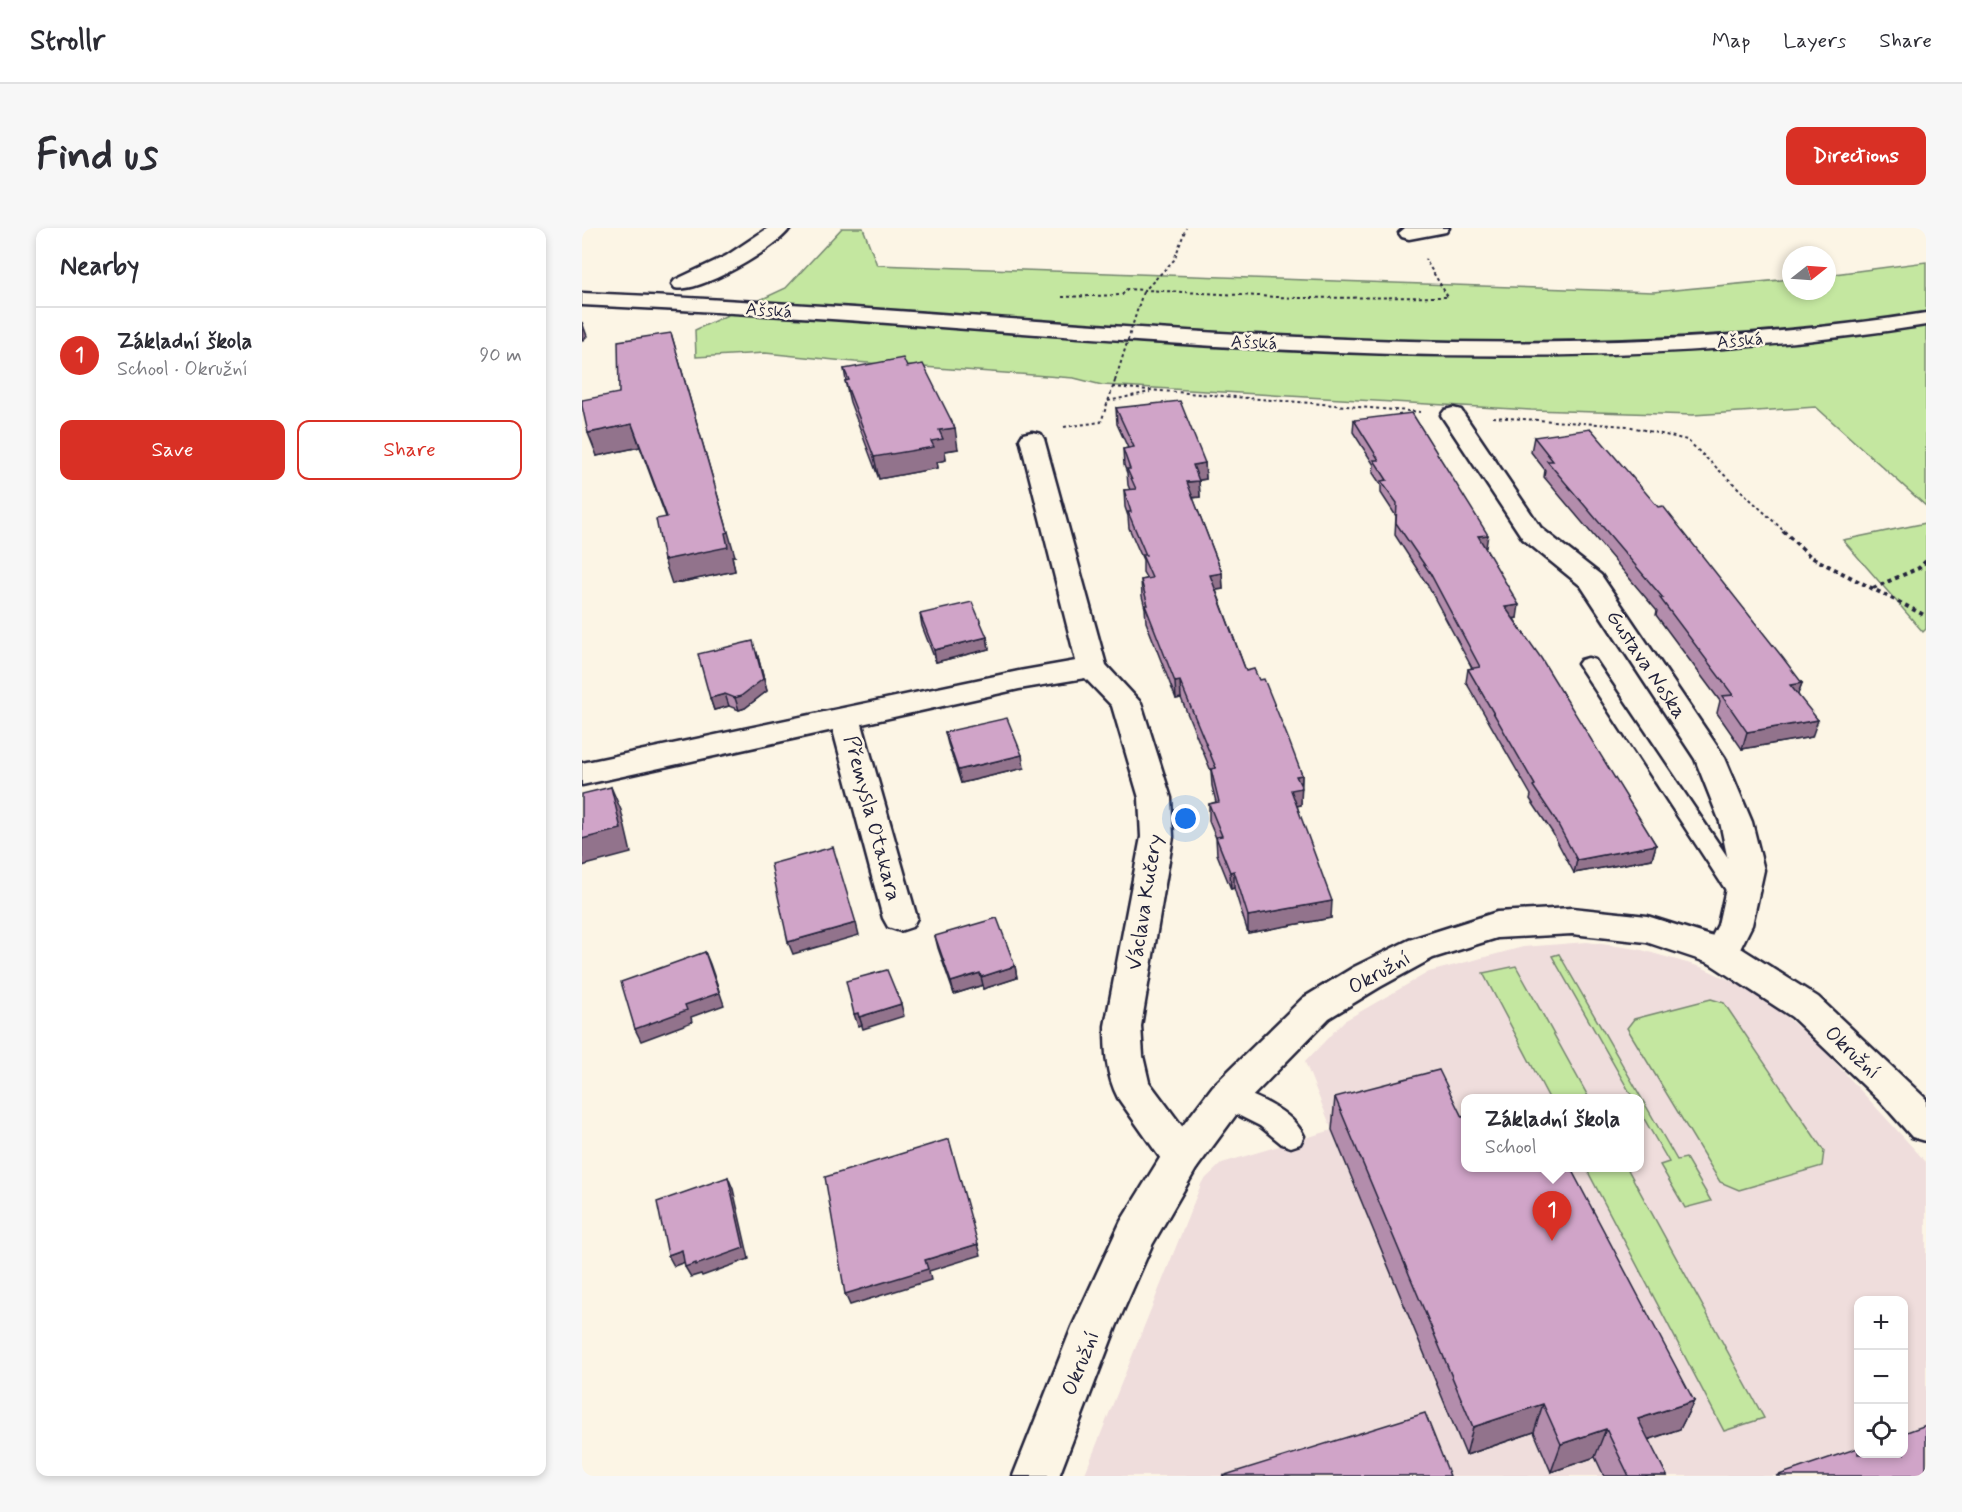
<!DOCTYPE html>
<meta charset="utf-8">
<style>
body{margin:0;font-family:Mynerve,sans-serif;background:#f7f7f7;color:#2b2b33}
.controls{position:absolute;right:18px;bottom:18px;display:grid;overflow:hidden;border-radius:12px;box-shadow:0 3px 9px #0003}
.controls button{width:54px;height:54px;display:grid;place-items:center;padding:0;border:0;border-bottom:2px solid #e1e1e2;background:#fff;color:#2b2b33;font:30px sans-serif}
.compass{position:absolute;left:1200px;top:18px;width:54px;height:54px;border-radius:50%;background:#fff;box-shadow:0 3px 9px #0003;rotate:73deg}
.you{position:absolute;left:604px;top:591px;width:21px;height:21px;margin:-15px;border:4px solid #fff;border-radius:50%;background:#1a73e8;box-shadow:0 0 0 9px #1a73e833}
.badge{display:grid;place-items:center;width:39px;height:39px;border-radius:50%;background:#d93025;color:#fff;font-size:20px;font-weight:700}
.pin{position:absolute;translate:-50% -50px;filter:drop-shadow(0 2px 3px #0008)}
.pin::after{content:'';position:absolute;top:32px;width:21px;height:18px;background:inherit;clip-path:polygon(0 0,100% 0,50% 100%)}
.popup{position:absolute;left:879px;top:866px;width:183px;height:78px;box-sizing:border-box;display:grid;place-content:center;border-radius:12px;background:#fff;filter:drop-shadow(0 2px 4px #0005);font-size:20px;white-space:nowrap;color:#7c7c81}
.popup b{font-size:22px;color:#2b2b33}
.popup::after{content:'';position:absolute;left:50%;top:100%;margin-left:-12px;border:12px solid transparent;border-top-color:#fff}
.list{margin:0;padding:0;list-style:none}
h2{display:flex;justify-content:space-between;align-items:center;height:78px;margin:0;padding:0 24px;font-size:26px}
h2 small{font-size:20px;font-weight:400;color:#7c7c81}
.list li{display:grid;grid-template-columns:39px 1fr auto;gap:18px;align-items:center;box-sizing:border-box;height:96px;padding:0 24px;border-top:2px solid #e1e1e2}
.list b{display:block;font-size:22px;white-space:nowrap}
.list p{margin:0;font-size:20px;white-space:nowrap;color:#7c7c81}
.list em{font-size:20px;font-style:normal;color:#7c7c81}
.actions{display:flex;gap:12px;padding:18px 24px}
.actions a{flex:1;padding:14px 0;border:2px solid #d93025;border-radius:12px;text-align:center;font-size:21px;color:#d93025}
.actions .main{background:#d93025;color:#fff}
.icon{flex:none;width:33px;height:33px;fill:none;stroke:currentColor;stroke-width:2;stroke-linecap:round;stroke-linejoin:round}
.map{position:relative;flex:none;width:1344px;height:1248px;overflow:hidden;border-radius:12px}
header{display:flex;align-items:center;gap:36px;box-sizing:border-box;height:84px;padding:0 30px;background:#fff;border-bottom:2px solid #e1e1e2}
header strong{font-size:28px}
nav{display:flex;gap:33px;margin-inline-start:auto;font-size:21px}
.intro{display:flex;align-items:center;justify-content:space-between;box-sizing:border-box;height:144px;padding:0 36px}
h1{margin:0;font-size:42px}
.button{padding:15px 27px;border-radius:12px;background:#d93025;color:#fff;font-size:21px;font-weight:700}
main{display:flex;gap:36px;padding:0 36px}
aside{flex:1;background:#fff;border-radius:12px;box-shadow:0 3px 9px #0003}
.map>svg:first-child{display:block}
</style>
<header>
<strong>Strollr</strong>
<nav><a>Map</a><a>Layers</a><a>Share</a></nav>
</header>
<div class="intro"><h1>Find us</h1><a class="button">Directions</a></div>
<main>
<aside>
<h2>Nearby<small></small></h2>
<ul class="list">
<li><span class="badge">1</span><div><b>Základní škola</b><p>School · Okružní</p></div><em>90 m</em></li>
</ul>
<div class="actions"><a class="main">Save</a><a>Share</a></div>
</aside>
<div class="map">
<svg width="1344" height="1248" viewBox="0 0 1344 1248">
<rect width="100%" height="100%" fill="#fcf5e5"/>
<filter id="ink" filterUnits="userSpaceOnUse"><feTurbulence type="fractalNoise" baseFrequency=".0167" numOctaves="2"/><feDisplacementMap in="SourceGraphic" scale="12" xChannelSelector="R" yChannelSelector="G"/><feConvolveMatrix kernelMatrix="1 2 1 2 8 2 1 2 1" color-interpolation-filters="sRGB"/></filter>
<g filter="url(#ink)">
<path fill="#efdddc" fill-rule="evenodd" d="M 1005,714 L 1056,721 L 1119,739 L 1178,766 L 1239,819 L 1344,934 L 1344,1248 L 502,1248 L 620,954 L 640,935 L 750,902 L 723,834 L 762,793 L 847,744 L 941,719 ZM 883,870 L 1057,870 L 1057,940 L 883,940 ZM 1276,1072 L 1322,1072 L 1322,1226 L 1276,1226 Z"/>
<g fill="#c4e7a0" stroke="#73846e" stroke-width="1.5">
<path d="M 260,0 L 281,0 L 295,37 L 1071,64 L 1209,51 L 1209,63 L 1245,63 L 1245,47 L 1344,34 L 1344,278 L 1234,179 L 1111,187 L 949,182 L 520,157 L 492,150 L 273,134 L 183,125 L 114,129 L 113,102 L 204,60 Z"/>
<path d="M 1344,295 L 1344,401 L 1341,404 L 1261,312 Z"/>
<path d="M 977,726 L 1095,932 L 1104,930 L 1129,973 L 1103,980 L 1078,937 L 1087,934 L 1057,882 L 1057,870 L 1051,870 L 970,728 Z"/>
<path d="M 934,738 L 1007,870 L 967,870 L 901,745 Z"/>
<path d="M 1129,771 L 1142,775 L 1242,923 L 1240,938 L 1157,962 L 1138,954 L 1045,800 L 1052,791 Z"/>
<path d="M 1004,940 L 1045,940 L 1182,1190 L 1142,1203 Z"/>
</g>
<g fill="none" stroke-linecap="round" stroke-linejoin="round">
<g stroke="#22223b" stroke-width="5">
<g id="service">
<path d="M 1006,430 L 1013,432 L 1167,661 L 1171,667 L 1167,673 L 1159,676 L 1151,673 L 996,436 L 999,432 Z"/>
<path d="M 645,858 C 671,867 710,882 722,908 L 718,916 L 709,919 L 700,916 L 678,898 L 636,877 L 632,869 L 636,861 Z"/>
</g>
</g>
<g stroke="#22223b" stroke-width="5">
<g id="minor">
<path d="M 186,0 L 208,0 C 194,21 117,66 93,60 L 90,56 L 93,52 L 144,28 Z"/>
<path d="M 823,0 L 867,0 L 864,4 L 827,11 L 820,9 L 817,5 Z"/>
<path d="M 871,180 L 879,182 L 959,300 L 1019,347 L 1143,530 L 1170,594 L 1182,642 L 1170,697 L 1151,735 L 1139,738 L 1127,735 L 1121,725 L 1136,697 L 1148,642 L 1138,594 L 1113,531 L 999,358 L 941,311 L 859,187 L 863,182 Z"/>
<path d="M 450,204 L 459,206 L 462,211 L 524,437 L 559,475 L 589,570 L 591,609 L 559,798 L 561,828 L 567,854 L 614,917 L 620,929 L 614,941 L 600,946 L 586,941 L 536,870 C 524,847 523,823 523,798 L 559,609 L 557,570 L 530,478 L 503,450 L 437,461 L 280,496 L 335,690 L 330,699 L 318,703 L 306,699 L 301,690 L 251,502 L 0,557 L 0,535 L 437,443 L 494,433 L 438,211 L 441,206 Z"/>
</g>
</g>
<g stroke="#22223b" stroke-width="5">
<path id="tertiary" d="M 990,680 L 1065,688 L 1151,715 L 1236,769 L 1344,871 L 1344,913 L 1330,909 L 1300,875 L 1210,789 L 1127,735 L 1064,714 L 990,706 L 915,710 L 851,730 L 798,759 L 747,790 L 659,880 L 614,941 L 570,1017 L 534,1099 L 477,1248 L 431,1248 L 490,1099 L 539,993 L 586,917 L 631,858 L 721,770 L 772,739 L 827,712 L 915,684 Z"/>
</g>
<g stroke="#22223b" stroke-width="5">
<path id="secondary" d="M 0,65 C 124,70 248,78 372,87 C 694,110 1023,136 1344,85 L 1344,97 C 1023,149 694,124 372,100 C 248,90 124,83 0,77 Z"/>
</g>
<g stroke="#22223b" stroke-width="2" stroke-dasharray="3 3" stroke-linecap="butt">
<path d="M 561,64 L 592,32 L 604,0"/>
<path d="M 480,69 L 540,67 L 545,61 L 714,70 L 866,69 L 843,31"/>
<path d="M 531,159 L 838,184"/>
<path d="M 526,173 L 568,164"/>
<path d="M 911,189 L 1045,198 L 1105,212 L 1203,304"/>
<path d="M 482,199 L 519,194 L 533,153"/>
</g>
<g stroke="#22223b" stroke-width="4" stroke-dasharray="4 4" stroke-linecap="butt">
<path d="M 1201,303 L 1229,329 L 1344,388"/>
<path d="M 1291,360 L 1337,340 L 1344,333"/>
</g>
<use href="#service" fill="#fcf5e5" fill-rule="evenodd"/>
<use href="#minor" fill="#fcf5e5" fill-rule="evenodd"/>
<use href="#tertiary" fill="#fcf5e5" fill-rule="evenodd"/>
<use href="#secondary" fill="#fcf5e5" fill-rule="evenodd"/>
<path stroke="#22223b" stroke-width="2" stroke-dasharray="3 3" stroke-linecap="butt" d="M 533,153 L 561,64"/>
</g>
<g fill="#b38dac" stroke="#22223b" stroke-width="1.5">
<path d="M 325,139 L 376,221 L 363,223 L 364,232 L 355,234 L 356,240 L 297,251 L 268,174 L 263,153 L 264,153 L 262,141 Z"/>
<path d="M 37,165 L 153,328 L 150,328 L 153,343 L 90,356 L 84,289 L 58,219 L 15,228 Z"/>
<path d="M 534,180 L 623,235 L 624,251 L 617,252 L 618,269 L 611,270 L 640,345 L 641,361 L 634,362 L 664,443 L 720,547 L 719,577 L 715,578 L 749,690 L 666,705 L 652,660 L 649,661 L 635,626 L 634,610 L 627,593 L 627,576 L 634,574 L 630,558 L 629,543 L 599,470 L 594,471 L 564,394 L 563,380 L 560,368 L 559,352 L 565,351 L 561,344 L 561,332 L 547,300 L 546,288 L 543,279 L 542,262 L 548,262 L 546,257 L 545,245 L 542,237 L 541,221 L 546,220 L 535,196 Z"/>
<path d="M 772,192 L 904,319 L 903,320 L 935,390 L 932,391 L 1074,617 L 1070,631 L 992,645 L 970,604 L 948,571 L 949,567 L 884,454 L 886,441 L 890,440 L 846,358 L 813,307 L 814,288 L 799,265 L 799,257 L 791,245 L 792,237 L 771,204 Z"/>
<path d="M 952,209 L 1220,455 L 1216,466 L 1230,509 L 1160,521 L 1135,485 L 1138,473 L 1074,387 L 1075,383 L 962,249 L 963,242 L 949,224 Z"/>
<path d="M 338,386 L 405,409 L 407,421 L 354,434 L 340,398 Z"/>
<path d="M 175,425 L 185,463 L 163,480 L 157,482 L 147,478 L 132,482 L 128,470 Z"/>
<path d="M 363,504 L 442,540 L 379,555 L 366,516 Z"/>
<path d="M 353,708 L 433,738 L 435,750 L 401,761 L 401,757 L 372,766 L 356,720 Z"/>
<path d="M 753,869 L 880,889 L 1112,1173 L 1098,1201 L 1066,1212 L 1085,1248 L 1022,1248 L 1013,1229 L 969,1244 L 952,1204 L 884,1227 L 750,902 Z"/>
</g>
<g fill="#92738c" stroke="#22223b" stroke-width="1.5">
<path d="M 0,94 L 5,108 L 0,113 Z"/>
<path d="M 89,105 L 153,328 L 150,328 L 153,343 L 90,356 L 82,332 L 143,305 Z"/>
<path d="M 50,196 L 58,219 L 15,228 L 6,205 Z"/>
<path d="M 373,200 L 376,221 L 363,223 L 364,232 L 355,234 L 356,240 L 297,251 L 292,229 L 349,213 L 357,202 Z"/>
<path d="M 623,235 L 624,251 L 612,253 L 611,237 Z"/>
<path d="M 617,253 L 618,269 L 606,270 L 605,254 Z"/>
<path d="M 906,307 L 904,319 L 894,321 L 896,308 Z"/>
<path d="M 640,345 L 641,361 L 628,363 L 628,347 Z"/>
<path d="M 937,377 L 935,390 L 922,392 L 923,379 Z"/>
<path d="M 405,409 L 407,421 L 354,434 L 352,422 Z"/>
<path d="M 175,425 L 185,463 L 163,480 L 157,482 L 153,470 Z"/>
<path d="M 598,453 L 599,470 L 594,471 L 593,454 Z"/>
<path d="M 1220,455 L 1214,471 L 1208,457 Z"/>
<path d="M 143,466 L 147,478 L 132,482 L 128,470 Z"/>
<path d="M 1236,492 L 1230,509 L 1160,521 L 1165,504 Z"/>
<path d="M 440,527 L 442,540 L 379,555 L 376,542 Z"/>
<path d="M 720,547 L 719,577 L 708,579 L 709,562 L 714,548 Z"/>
<path d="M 29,559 L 39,582 L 49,625 L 0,638 L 0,611 Z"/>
<path d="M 1074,617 L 1070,631 L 992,645 L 995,632 Z"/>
<path d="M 652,643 L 652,660 L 649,661 L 648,644 Z"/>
<path d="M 750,673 L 749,690 L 666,705 L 666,688 Z"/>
<path d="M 274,695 L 277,707 L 211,726 L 206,714 Z"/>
<path d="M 123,724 L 128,736 L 142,777 L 109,789 L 110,794 L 59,813 L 53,801 Z"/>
<path d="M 433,738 L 435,750 L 401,761 L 399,749 Z"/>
<path d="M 398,745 L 401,757 L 372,766 L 369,754 Z"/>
<path d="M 319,776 L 322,788 L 281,801 L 277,789 Z"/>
<path d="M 276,785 L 280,797 L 276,798 L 272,786 Z"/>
<path d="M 146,949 L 151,961 L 167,1031 L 120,1048 L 119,1046 L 109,1049 L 103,1039 Z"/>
<path d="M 396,1016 L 399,1027 L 347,1043 L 349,1052 L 268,1077 L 263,1066 L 343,1032 Z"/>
<path d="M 100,1022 L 106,1033 L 92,1038 L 86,1027 Z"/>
<path d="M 1112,1173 L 1098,1201 L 1043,1219 L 1056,1191 Z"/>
<path d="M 961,1176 L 952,1204 L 884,1227 L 891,1199 Z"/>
<path d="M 1024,1201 L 1013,1229 L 969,1244 L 979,1216 Z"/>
</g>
<g fill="#d0a4c8" stroke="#22223b" stroke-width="1.5">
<path d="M 89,105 L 146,304 L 143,305 L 146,319 L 82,332 L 74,291 L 85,289 L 50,196 L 6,205 L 0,178 L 0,172 L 37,165 L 36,113 Z"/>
<path d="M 321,130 L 325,139 L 341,136 L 373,200 L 357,202 L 361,211 L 349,213 L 352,219 L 292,229 L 263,153 L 267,152 L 262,141 Z"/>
<path d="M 598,173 L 623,235 L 611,237 L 617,253 L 605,254 L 640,345 L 628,347 L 664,443 L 672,441 L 677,452 L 682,451 L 706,510 L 720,547 L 714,548 L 720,560 L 709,562 L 750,673 L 666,688 L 652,643 L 648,644 L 634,609 L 640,608 L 627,576 L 637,574 L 629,541 L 634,540 L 598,453 L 593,454 L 563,377 L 566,377 L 559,352 L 570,350 L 560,327 L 564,327 L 546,284 L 549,284 L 542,262 L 554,261 L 545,241 L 548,241 L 541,221 L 552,219 L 534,180 Z"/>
<path d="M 830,185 L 906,307 L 896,308 L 937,377 L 923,379 L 959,430 L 1074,617 L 995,632 L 973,591 L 951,558 L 953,557 L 886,441 L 898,439 L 848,345 L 814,295 L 815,275 L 799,253 L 805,252 L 792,232 L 797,232 L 772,192 Z"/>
<path d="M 1009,201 L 1076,279 L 1081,278 L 1201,430 L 1220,455 L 1208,457 L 1236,492 L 1165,504 L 1140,468 L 1151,467 L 1078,370 L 1081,370 L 965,233 L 971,233 L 952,209 Z"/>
<path d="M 390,374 L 405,409 L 352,422 L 338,386 Z"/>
<path d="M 171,413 L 181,451 L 159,468 L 153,470 L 143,466 L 128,470 L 116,426 Z"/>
<path d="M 425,490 L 440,527 L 376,542 L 363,504 Z"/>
<path d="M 29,559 L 39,601 L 0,611 L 0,566 Z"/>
<path d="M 251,619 L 274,695 L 206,714 L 189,636 Z"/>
<path d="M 415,690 L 433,738 L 399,749 L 398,745 L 369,754 L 353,708 Z"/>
<path d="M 123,724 L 137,765 L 103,777 L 105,782 L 53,801 L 39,754 Z"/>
<path d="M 305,742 L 319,776 L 277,789 L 276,785 L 272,786 L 264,753 Z"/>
<path d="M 857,842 L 880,889 L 883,888 L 883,939 L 988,939 L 1112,1173 L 1056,1191 L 1085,1248 L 1047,1248 L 1024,1201 L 979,1216 L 961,1176 L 891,1199 L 753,869 Z"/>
<path d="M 367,911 L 396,1016 L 343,1032 L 346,1041 L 263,1066 L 243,949 Z"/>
<path d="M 146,949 L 162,1020 L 114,1037 L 114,1035 L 103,1039 L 100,1022 L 86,1027 L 75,974 Z"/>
<path d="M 843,1185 L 868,1248 L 640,1248 Z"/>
<path d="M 1344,1197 L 1344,1248 L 1194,1248 L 1276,1220 L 1276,1226 L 1322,1226 L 1322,1205 Z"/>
</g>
</g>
<g text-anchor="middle" stroke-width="5" stroke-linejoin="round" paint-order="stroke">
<g font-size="18" fill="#22223b" stroke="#fcf5e5">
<text transform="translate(187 82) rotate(4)" y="6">Ašská</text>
<text transform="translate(1158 112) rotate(-5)" y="6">Ašská</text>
<text transform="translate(672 114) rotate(3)" y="6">Ašská</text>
</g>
<g font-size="21" fill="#22223b" stroke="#fcf5e5">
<text transform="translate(1065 436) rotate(56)" y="7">Gustava Noska</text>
<text transform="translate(291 590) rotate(75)" y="7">Přemysla Otakara</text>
<text transform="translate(562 674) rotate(-81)" y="7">Václava Kučery</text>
<text transform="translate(797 744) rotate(-29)" y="7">Okružní</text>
<text transform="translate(1271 824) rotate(43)" y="7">Okružní</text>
<text transform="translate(498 1135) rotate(-68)" y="7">Okružní</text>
</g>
</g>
</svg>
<div class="controls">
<button>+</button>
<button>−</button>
<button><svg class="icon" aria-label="locate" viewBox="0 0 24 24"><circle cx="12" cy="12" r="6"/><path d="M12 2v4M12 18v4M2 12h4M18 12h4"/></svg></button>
</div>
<svg class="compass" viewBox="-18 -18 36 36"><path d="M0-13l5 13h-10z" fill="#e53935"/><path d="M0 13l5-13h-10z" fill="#7c7c81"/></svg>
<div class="you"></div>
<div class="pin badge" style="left:970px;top:1013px">1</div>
<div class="popup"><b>Základní škola</b>School</div>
</div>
</main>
